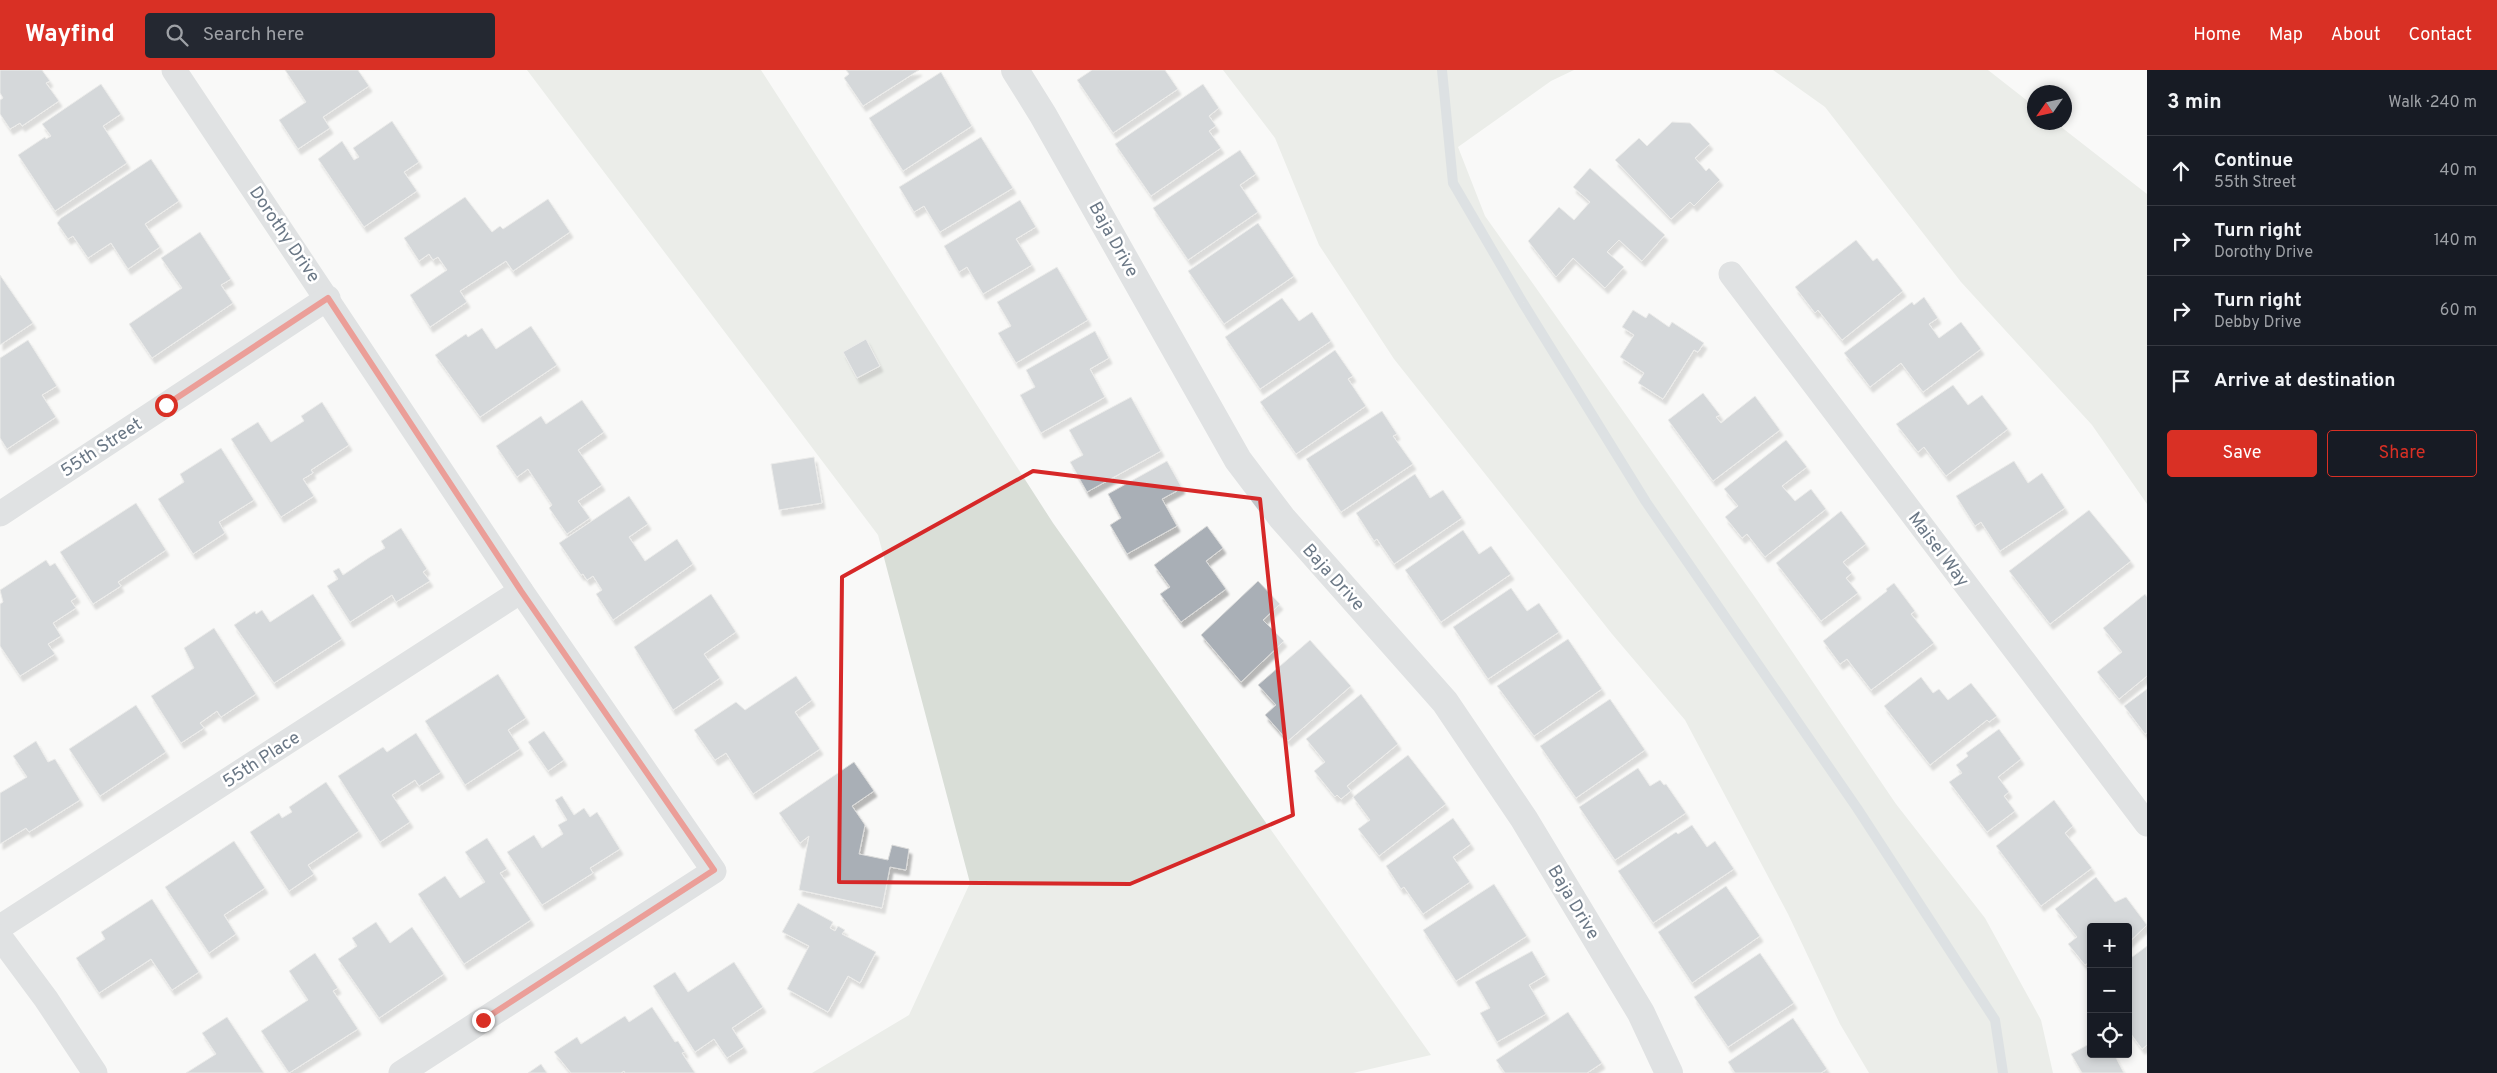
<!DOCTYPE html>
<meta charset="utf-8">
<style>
body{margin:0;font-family:Overpass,sans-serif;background:#242831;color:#f1f3f6}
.controls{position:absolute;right:15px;bottom:15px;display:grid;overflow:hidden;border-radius:5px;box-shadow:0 2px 8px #0003}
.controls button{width:45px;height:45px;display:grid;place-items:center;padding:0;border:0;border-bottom:1px solid #363941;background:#171b24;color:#f1f3f6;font:25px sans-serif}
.compass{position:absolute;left:2027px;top:15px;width:45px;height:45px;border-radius:50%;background:#171b24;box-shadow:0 2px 8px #0003;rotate:236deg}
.stop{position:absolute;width:15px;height:15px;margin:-11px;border:4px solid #d93025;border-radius:50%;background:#fff}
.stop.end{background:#d93025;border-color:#fff;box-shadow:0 1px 5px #0008}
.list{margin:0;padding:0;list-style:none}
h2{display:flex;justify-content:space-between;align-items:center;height:65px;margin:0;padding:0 20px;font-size:21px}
h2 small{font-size:16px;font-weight:400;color:#9ea1a6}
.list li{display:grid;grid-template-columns:32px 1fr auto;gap:15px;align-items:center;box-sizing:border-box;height:70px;padding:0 20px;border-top:1px solid #363941}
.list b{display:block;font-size:19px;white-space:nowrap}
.list p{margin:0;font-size:16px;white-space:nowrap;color:#9ea1a6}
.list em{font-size:16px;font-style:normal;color:#9ea1a6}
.actions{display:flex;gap:10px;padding:15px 20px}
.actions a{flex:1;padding:11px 0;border:1px solid #d93025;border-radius:5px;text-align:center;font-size:18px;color:#d93025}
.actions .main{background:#d93025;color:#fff}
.icon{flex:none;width:28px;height:28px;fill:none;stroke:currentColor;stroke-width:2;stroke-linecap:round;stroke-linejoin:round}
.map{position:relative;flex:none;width:2147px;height:1003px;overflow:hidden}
header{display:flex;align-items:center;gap:30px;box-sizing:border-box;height:70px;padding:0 25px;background:#d93025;color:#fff}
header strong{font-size:24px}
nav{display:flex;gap:28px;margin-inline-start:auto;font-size:18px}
.search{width:350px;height:45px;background:#242831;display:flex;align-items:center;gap:12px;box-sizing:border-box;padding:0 18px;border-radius:5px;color:#9ea1a6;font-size:19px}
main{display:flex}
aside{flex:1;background:#171b24}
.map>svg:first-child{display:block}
</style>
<header>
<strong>Wayfind</strong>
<div class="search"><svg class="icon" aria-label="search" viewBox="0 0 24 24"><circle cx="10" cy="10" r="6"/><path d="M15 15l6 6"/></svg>Search here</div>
<nav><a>Home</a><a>Map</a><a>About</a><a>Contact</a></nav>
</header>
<main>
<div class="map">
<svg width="2147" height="1003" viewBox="0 0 2147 1003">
<defs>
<filter id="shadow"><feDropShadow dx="3" dy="5.5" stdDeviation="1" flood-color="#0004"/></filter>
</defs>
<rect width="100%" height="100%" fill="#f9f9f8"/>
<g fill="#d9ded7">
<path d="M 527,0 L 761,0 L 1053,453 L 1431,985 L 1353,1003 L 812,1003 L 909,945 L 970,813 L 878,465 Z"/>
<path d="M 1223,0 L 1574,0 L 1551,11 L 1458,77 L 1485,146 L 1757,530 L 1896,734 L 1985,848 L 2041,950 L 2053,1003 L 1869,1003 L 1840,954 L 1788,844 L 1685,650 L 1612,564 L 1394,289 L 1319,175 L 1275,68 Z"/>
<path d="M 1773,0 L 1988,0 L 2034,36 L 2034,52 L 2056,53 L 2147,124 L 2147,434 L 2092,355 L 1961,212 L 1825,37 Z"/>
</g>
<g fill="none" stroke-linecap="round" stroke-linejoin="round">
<path stroke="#bbc4c9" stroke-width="10" d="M 1442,0 L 1453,113 L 1523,233 L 1646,432 L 1857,738 L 1995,950 L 2003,1003"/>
</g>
<g fill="#a9afb6" stroke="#dbdbda" filter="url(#shadow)">
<path d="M 0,0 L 42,0 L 50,11 L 46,13 L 59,31 L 22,56 L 20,53 L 10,59 L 0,44 L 0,30 L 3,28 L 0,23 Z"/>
<path d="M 285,0 L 358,0 L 369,16 L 323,47 L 330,58 L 298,79 L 279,50 L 306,32 Z"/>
<path d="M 846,0 L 919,0 L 863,36 L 844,8 L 849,4 Z"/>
<path d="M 1092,0 L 1165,0 L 1178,19 L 1113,63 L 1077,10 Z"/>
<path d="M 941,2 L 972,56 L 903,101 L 869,48 Z"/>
<path d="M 101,14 L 121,44 L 103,56 L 127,93 L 55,141 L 18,85 L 45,67 L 46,69 L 51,66 L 42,54 Z"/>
<path d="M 1203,14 L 1219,38 L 1209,46 L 1216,56 L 1209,61 L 1221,78 L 1151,126 L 1115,74 Z"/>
<path d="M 392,51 L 419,92 L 404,102 L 417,121 L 364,157 L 318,89 L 342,71 L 354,90 L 359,87 L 353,78 Z"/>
<path d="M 1672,52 L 1690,53 L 1710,74 L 1695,88 L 1706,101 L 1709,98 L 1720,110 L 1694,136 L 1690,132 L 1671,149 L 1615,90 L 1639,68 L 1647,76 Z"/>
<path d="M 981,67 L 1013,118 L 940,162 L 924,136 L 914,142 L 899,117 Z"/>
<path d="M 1240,80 L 1256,104 L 1240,115 L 1258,142 L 1188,190 L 1153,138 Z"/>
<path d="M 151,89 L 179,131 L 145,154 L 160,177 L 128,199 L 111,173 L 88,188 L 73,166 L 68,169 L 57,153 L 61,148 Z"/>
<path d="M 1590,98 L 1665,165 L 1642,191 L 1619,170 L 1607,182 L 1624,197 L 1605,218 L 1573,188 L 1556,207 L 1528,171 L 1559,137 L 1574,150 L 1590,132 L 1573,117 Z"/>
<path d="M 465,127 L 492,162 L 500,156 L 503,159 L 548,129 L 570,162 L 513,201 L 506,191 L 460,221 L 467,232 L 430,257 L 410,225 L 447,200 L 438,187 L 433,190 L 429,184 L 419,191 L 404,168 Z"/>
<path d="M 1020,130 L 1036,157 L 1016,169 L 1032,195 L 983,224 L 967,197 L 959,202 L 944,176 Z"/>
<path d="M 1258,153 L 1294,206 L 1224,254 L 1188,201 Z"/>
<path d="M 200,162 L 231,209 L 221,215 L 233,233 L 152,288 L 129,254 L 182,218 L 161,188 Z"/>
<path d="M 1856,170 L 1873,191 L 1877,188 L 1903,221 L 1842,270 L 1818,240 L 1815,243 L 1795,217 Z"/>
<path d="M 1057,197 L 1088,250 L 1016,293 L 998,263 L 1011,256 L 997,232 Z"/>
<path d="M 0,205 L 33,253 L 0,275 Z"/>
<path d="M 1924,227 L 1938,248 L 1929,254 L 1939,268 L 1961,252 L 1981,279 L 1923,322 L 1901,293 L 1870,317 L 1844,283 L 1912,232 L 1914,235 Z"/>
<path d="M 1282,228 L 1299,251 L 1312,242 L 1331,271 L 1260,319 L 1225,267 Z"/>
<path d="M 1633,240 L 1646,248 L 1649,243 L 1669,257 L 1672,252 L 1704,273 L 1698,282 L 1694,280 L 1663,329 L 1638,313 L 1644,303 L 1620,287 L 1634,265 L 1622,257 Z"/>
<path d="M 531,256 L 557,295 L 480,347 L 435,285 L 466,264 L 468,267 L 482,258 L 496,279 Z"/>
<path d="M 1095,261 L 1109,288 L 1090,299 L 1105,327 L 1041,363 L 1020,325 L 1035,317 L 1026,300 Z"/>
<path d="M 866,269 L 880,296 L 857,308 L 843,282 Z"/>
<path d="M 28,270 L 57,316 L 42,325 L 56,347 L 7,379 L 0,368 L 0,288 Z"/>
<path d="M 1335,280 L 1353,306 L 1348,309 L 1366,336 L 1296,384 L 1260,332 Z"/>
<path d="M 1953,315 L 1968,335 L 1982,325 L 2008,359 L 1946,406 L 1924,377 L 1918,382 L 1896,354 Z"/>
<path d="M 1703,323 L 1720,345 L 1716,347 L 1721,353 L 1755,326 L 1780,360 L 1713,411 L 1668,350 Z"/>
<path d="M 1131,327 L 1161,381 L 1087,422 L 1070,392 L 1083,385 L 1069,360 Z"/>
<path d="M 582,330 L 604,362 L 578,380 L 602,415 L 578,431 L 590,448 L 567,464 L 549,438 L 552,435 L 528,399 L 517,407 L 496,376 L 541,346 L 546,354 Z"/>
<path d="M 322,332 L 349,375 L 311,400 L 313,403 L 303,409 L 314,426 L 281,447 L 231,369 L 258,352 L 271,372 L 304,351 L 301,346 Z"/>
<path d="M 1382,341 L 1397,364 L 1393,366 L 1413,394 L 1341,442 L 1306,389 Z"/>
<path d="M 1786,370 L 1807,397 L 1782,416 L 1795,431 L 1811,419 L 1826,439 L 1765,487 L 1747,464 L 1742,468 L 1725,447 L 1738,436 L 1724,419 Z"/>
<path d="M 221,378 L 254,430 L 219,452 L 225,463 L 193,484 L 158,429 L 184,412 L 180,404 Z"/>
<path d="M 814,387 L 822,433 L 779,440 L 771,394 Z"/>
<path d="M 1167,391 L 1182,418 L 1162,429 L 1177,456 L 1127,484 L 1110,455 L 1121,448 L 1108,424 Z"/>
<path d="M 2014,391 L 2028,413 L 2042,403 L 2065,438 L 2000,481 L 1981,452 L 1975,456 L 1956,426 Z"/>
<path d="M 1415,404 L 1430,428 L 1443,420 L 1462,448 L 1394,494 L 1377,469 L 1374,471 L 1356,443 Z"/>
<path d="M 629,426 L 648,454 L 629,467 L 645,491 L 677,469 L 693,494 L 613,550 L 596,524 L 602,520 L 593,506 L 587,510 L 583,504 L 581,505 L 559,473 Z"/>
<path d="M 136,433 L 166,480 L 118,512 L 121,516 L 93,534 L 60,482 Z"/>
<path d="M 2089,440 L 2131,491 L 2050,554 L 2009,501 Z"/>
<path d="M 1841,441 L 1866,474 L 1843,492 L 1852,503 L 1846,508 L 1858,523 L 1821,551 L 1776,493 Z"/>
<path d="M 1207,456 L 1223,478 L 1206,491 L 1226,519 L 1181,552 L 1160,524 L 1170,517 L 1154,495 Z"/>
<path d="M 401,458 L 427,499 L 423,502 L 430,511 L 396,532 L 392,525 L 350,552 L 327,516 L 338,509 L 333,501 L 339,498 L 343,505 L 370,487 L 385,478 L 381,471 Z"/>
<path d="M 1463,460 L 1479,484 L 1491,476 L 1511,504 L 1441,552 L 1405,500 Z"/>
<path d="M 46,490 L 50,496 L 55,493 L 77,527 L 71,531 L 76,538 L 53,553 L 61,566 L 48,574 L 55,584 L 20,606 L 0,576 L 0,534 L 3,532 L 0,520 Z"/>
<path d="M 1258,511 L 1280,534 L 1263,550 L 1284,571 L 1241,612 L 1201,565 Z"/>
<path d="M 1894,513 L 1915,541 L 1911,544 L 1934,573 L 1871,620 L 1847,589 L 1840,594 L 1823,571 L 1887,521 L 1886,519 Z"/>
<path d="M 1511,518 L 1527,541 L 1539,533 L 1559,562 L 1488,609 L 1453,557 Z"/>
<path d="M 313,524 L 342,569 L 274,613 L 234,555 L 255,541 L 256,544 L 262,540 L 270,552 Z"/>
<path d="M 711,524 L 736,562 L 704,584 L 720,608 L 673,640 L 634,577 Z"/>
<path d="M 2145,524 L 2147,527 L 2147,606 L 2119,629 L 2097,602 L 2122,582 L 2103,558 Z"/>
<path d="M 214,558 L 256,624 L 221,647 L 217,641 L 200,653 L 204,658 L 181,673 L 151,626 L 194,598 L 184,578 Z"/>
<path d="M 1568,569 L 1602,619 L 1534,666 L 1497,616 Z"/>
<path d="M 1310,570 L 1351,616 L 1288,671 L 1265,645 L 1276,635 L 1258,615 Z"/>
<path d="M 498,604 L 526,648 L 508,660 L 520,679 L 465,715 L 425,651 Z"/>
<path d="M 796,606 L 812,630 L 795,642 L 820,679 L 753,724 L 726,683 L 715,690 L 694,660 L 736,632 L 745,640 Z"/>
<path d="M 1921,607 L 1933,623 L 1939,619 L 1948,630 L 1971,613 L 1997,646 L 1989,652 L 1987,650 L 1930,695 L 1884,636 Z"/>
<path d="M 2147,619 L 2147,663 L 2145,664 L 2124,636 Z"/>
<path d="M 1361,624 L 1398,674 L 1347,716 L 1351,721 L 1341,729 L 1337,725 L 1335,727 L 1314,701 L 1325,692 L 1306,669 Z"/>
<path d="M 1610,629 L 1645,680 L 1576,728 L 1540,676 Z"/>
<path d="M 136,635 L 166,682 L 100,726 L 69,679 Z"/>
<path d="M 1999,659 L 2021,689 L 1998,707 L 2009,722 L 2004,726 L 2015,741 L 1987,762 L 1949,712 L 1962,703 L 1956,695 L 1968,686 L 1966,683 Z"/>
<path d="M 544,661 L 564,690 L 548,701 L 528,672 Z"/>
<path d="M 416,663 L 441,702 L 419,716 L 415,710 L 392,725 L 410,752 L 380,772 L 338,706 L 383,677 L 387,682 Z"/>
<path d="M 36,671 L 48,692 L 55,689 L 80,730 L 29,762 L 26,758 L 0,774 L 0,723 L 27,707 L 13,686 Z"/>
<path d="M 1408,685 L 1446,734 L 1379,786 L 1358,759 L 1370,750 L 1353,727 Z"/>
<path d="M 854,692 L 874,721 L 852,736 L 865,755 L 859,784 L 888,790 L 892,775 L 909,779 L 906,800 L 890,797 L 882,838 L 799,820 L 809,766 L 800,773 L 779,743 Z"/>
<path d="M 1638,698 L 1650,716 L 1660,710 L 1664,715 L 1666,714 L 1686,743 L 1615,790 L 1579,737 Z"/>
<path d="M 326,712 L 359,761 L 308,795 L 314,804 L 289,821 L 250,762 L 279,743 L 282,748 L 292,742 L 289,737 Z"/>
<path d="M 562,726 L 574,745 L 584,738 L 590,747 L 597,742 L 620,779 L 590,798 L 593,803 L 542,835 L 507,782 L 534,765 L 542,778 L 563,764 L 558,755 L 567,750 L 555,730 Z"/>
<path d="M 2054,730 L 2073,756 L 2065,763 L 2092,798 L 2041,836 L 1996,776 Z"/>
<path d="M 1453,748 L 1471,774 L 1453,787 L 1470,812 L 1423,844 L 1404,817 L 1401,819 L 1386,796 Z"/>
<path d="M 1692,755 L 1707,777 L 1715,771 L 1734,799 L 1653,853 L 1618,801 L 1676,762 L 1678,764 Z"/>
<path d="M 487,768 L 507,799 L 500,803 L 531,850 L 464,894 L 418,824 L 445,806 L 460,828 L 485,812 L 465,782 Z"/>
<path d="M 234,771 L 265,818 L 224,845 L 236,864 L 209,883 L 165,817 Z"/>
<path d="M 2096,807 L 2115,832 L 2126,827 L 2147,855 L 2128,873 L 2128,857 L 2091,857 L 2091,891 L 2085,895 L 2068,874 L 2077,867 L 2055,839 Z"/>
<path d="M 1494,814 L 1527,866 L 1456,911 L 1423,860 Z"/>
<path d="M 1726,816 L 1760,866 L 1692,913 L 1658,862 Z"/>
<path d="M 152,829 L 199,902 L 172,920 L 151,889 L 99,923 L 76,888 L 105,869 L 101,862 Z"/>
<path d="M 798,833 L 833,852 L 830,858 L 835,861 L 838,856 L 845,860 L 842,864 L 876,882 L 860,913 L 848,906 L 828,942 L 787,919 L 809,876 L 782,862 Z"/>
<path d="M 376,852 L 390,873 L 412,857 L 444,904 L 379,948 L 338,889 L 357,876 L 352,868 Z"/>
<path d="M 2147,876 L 2147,975 L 2142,979 L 2128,960 L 2128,890 Z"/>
<path d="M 1532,881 L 1546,905 L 1529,915 L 1546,944 L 1497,972 L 1480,943 L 1490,938 L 1475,912 Z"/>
<path d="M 315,883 L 338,918 L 333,921 L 358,959 L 289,1003 L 261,961 L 308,930 L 289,901 Z"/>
<path d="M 1760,883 L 1794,933 L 1728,977 L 1694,927 Z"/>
<path d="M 734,892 L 763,937 L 732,958 L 744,977 L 727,988 L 714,969 L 695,982 L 653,916 L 675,902 L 688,922 Z"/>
<path d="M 652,937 L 675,972 L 678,971 L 685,982 L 682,983 L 695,1003 L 625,1003 L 624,1001 L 621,1003 L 571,1003 L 554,982 L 577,967 L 581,974 L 625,946 L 629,952 Z"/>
<path d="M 1568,942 L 1602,993 L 1587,1003 L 1505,1003 L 1496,990 Z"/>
<path d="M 227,947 L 264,1003 L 186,1003 L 216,984 L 202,963 Z"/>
<path d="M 1793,948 L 1827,999 L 1821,1003 L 1735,1003 L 1728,992 Z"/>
<path d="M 2091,973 L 2091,984 L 2114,984 L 2124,1003 L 2082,1003 L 2071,984 Z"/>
<path d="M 541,994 L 547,1003 L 528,1003 Z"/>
</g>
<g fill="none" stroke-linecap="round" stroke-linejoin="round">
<g stroke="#c1c5c9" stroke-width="25">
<path d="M 174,0 L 521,521 L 714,801 L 401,1003"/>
<path d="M 1731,204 L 2147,754"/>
<path d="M 0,444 L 328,228"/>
<path d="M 0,857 L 521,521"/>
<path d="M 0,867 L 46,929 L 95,1003"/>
</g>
<path stroke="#c1c5c9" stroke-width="28" d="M 1015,0 L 1043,45 L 1238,390 L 1282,448 L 1445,632 L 1524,749 L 1641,943 L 1669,1003"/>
</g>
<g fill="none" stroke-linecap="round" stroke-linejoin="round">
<path stroke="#d93025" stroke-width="6" d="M 166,335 L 328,228 L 521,521 L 714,800 L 483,950"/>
</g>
<path d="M0 0H2147V1003H0ZM 1033,401 L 1260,429 L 1293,745 L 1130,814 L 839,812 L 842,507 Z" fill="#f9f9f8" fill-opacity=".55" fill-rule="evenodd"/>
<path fill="none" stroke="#d62828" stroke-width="4" stroke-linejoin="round" d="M 1033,401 L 1260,429 L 1293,745 L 1130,814 L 839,812 L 842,507 Z"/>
<g text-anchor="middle" stroke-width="5" stroke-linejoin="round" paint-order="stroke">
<g font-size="18" fill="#6b7886" stroke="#fff">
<text transform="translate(285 164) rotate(56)" y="6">Dorothy Drive</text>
<text transform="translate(1114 169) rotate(61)" y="6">Baja Drive</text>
<text transform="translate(101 377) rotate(-33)" y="6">55th Street</text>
<text transform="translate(1939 479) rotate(53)" y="6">Maisel Way</text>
<text transform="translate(1334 507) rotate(48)" y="6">Baja Drive</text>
<text transform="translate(261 689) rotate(-33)" y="6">55th Place</text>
<text transform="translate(1574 832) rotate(59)" y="6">Baja Drive</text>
</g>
</g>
</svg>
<div class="controls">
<button>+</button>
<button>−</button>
<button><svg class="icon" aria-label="locate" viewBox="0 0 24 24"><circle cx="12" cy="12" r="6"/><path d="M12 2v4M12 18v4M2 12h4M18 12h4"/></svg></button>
</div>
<svg class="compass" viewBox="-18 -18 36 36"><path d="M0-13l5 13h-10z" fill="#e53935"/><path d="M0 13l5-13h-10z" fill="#9ea1a6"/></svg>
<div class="stop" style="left:166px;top:335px"></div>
<div class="stop end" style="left:483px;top:950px"></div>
</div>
<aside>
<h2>3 min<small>Walk · 240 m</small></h2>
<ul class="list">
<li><svg class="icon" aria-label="ahead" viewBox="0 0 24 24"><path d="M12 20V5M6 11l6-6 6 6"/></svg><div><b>Continue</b><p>55th Street</p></div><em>40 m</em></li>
<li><svg class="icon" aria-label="right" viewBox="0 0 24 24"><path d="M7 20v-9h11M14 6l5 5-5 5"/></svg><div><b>Turn right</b><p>Dorothy Drive</p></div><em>140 m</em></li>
<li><svg class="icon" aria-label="right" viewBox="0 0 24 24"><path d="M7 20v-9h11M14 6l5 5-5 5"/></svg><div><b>Turn right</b><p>Debby Drive</p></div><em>60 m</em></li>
<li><svg class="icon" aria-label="arrive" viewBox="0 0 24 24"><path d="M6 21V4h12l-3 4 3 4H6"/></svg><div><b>Arrive at destination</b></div></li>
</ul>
<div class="actions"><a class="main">Save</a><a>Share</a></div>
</aside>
</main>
